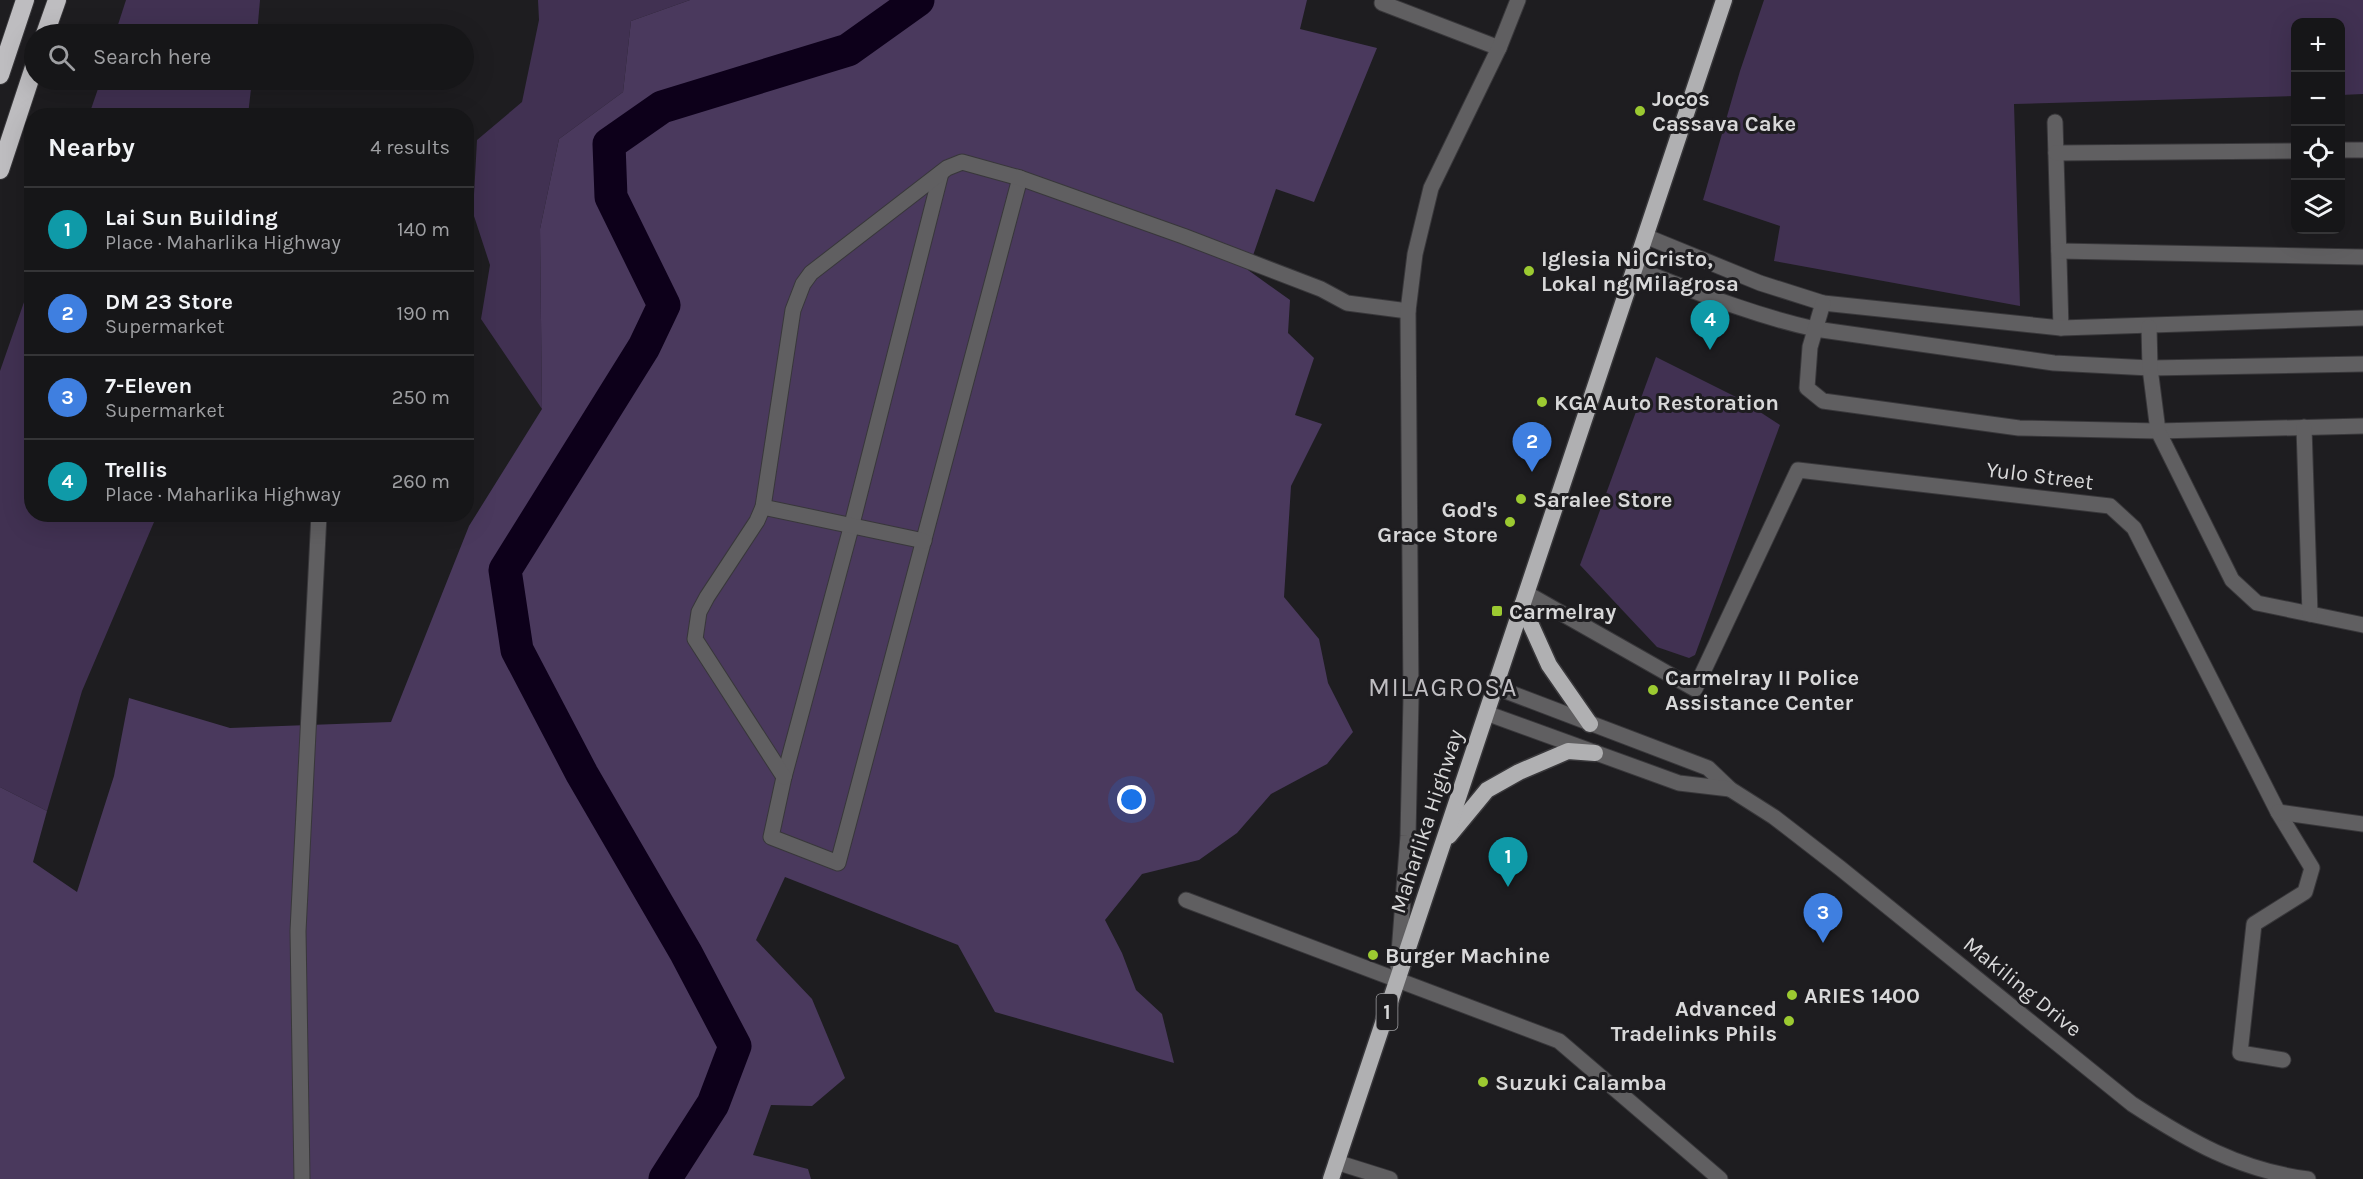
<!DOCTYPE html>
<meta charset="utf-8">
<style>
body{margin:0;font-family:Karla,sans-serif;background:#232325;color:#f1f3f6}
.controls{position:absolute;right:18px;top:18px;display:grid;overflow:hidden;border-radius:12px;box-shadow:0 6px 24px #0002}
.controls button{width:54px;height:54px;display:grid;place-items:center;padding:0;border:0;border-bottom:2px solid #353537;background:#161618;color:#f1f3f6;font:30px sans-serif}
.you{position:absolute;left:1132px;top:800px;width:21px;height:21px;margin:-15px;border:4px solid #fff;border-radius:50%;background:#1a73e8;box-shadow:0 0 0 9px #1a73e833}
.badge{display:grid;place-items:center;width:39px;height:39px;border-radius:50%;background:#9cca31;color:#fff;font-size:20px;font-weight:700}
.pin{position:absolute;translate:-50% -50px;filter:drop-shadow(0 2px 3px #0008)}
.pin::after{content:'';position:absolute;top:32px;width:21px;height:18px;background:inherit;clip-path:polygon(0 0,100% 0,50% 100%)}
.list{margin:0;padding:0;list-style:none}
h2{display:flex;justify-content:space-between;align-items:center;height:78px;margin:0;padding:0 24px;font-size:26px}
h2 small{font-size:20px;font-weight:400;color:#9e9fa2}
.list li{display:grid;grid-template-columns:39px 1fr auto;gap:18px;align-items:center;box-sizing:border-box;height:84px;padding:0 24px;border-top:2px solid #353537}
.list b{display:block;font-size:22px;white-space:nowrap}
.list p{margin:0;font-size:20px;white-space:nowrap;color:#9e9fa2}
.list em{font-size:20px;font-style:normal;color:#9e9fa2}
.icon{flex:none;width:33px;height:33px;fill:none;stroke:currentColor;stroke-width:2;stroke-linecap:round;stroke-linejoin:round}
.map{position:relative;flex:none;width:2363px;height:1179px;overflow:hidden}
.search{position:absolute;background:#161618;box-shadow:0 6px 24px #0002;left:24px;top:24px;width:450px;height:66px;display:flex;align-items:center;gap:15px;box-sizing:border-box;padding:0 21px;border-radius:33px;color:#9e9fa2;font-size:22px}
.panel{position:absolute;background:#161618;box-shadow:0 6px 24px #0002;left:24px;top:108px;width:450px;height:414px;border-radius:24px}
.map>svg:first-child{display:block}
</style>
<div class="map">
<svg width="2363" height="1179" viewBox="0 0 2363 1179">
<rect width="100%" height="100%" fill="#1e1d20"/>
<g fill="#413152">
<path d="M 126,0 L 260,0 L 257,34 L 115,34 Z"/>
<path d="M 538,0 L 690,0 L 631,21 L 623,92 L 559,139 L 540,229 L 542,409 L 481,319 L 490,265 L 473,213 L 477,140 L 522,102 L 539,20 Z"/>
<path d="M 1764,0 L 2363,0 L 2363,94 L 2341,95 L 2340,22 L 2296,22 L 2295,96 L 2014,104 L 2020,306 L 1774,261 L 1780,226 L 1703,200 L 1740,71 Z"/>
<path d="M 101,80 L 252,80 L 248,115 L 89,115 Z"/>
<path d="M 31,282 L 32,514 L 157,515 L 82,691 L 47,811 L 0,787 L 0,371 Z"/>
<path d="M 1656,357 L 1740,399 L 1780,425 L 1695,655 L 1689,658 L 1657,647 L 1580,565 Z"/>
</g>
<path fill="#4a395d" d="M 690,0 L 1307,0 L 1300,29 L 1377,48 L 1314,202 L 1276,189 L 1248,270 L 1290,300 L 1288,333 L 1314,358 L 1295,415 L 1322,424 L 1291,486 L 1284,597 L 1319,639 L 1328,683 L 1353,732 L 1327,764 L 1271,794 L 1237,833 L 1199,860 L 1142,874 L 1105,920 L 1122,953 L 1136,990 L 1162,1014 L 1174,1063 L 995,1012 L 958,945 L 785,877 L 756,940 L 812,999 L 845,1078 L 812,1106 L 771,1105 L 753,1155 L 808,1169 L 811,1179 L 0,1179 L 0,787 L 47,811 L 33,862 L 77,892 L 114,776 L 129,698 L 230,728 L 391,722 L 469,526 L 542,409 L 540,229 L 559,139 L 623,92 L 631,21 Z"/>
<g fill="none" stroke-linecap="round" stroke-linejoin="round">
<path stroke="#0d001a" stroke-width="33" d="M 665,1179 L 713,1104 L 735,1046 L 686,953 L 582,774 L 517,650 L 505,570 L 644,347 L 664,305 L 611,197 L 609,144 L 662,107 L 848,50 L 918,0"/>
<g stroke="#38373a" stroke-width="17">
<g id="minor">
<path d="M 1382,3 L 1499,48"/>
<path d="M 2055,122 L 2061,328"/>
<path d="M 2340,150 L 2363,150"/>
<path d="M 2056,153 L 2296,151"/>
<path d="M 941,173 L 852,524 L 784,777 L 771,837 L 838,863 L 1020,178"/>
<path d="M 1645,236 L 1760,283 L 1823,303 L 2061,328 L 2363,318"/>
<path d="M 2059,251 L 2363,257"/>
<path d="M 1634,268 C 1694,291 1752,315 1815,329 L 2054,363 L 2150,368 L 2363,364"/>
<path d="M 1823,303 L 1810,347 L 1807,388 L 1823,401 L 2019,428 L 2158,431 L 2363,426"/>
<path d="M 2149,327 L 2150,368 L 2158,431 L 2232,580 L 2257,603 L 2363,625"/>
<path d="M 2304,427 L 2310,614"/>
<path d="M 763,507 L 924,541"/>
<path d="M 1526,593 L 1695,689 L 1798,470 L 2110,506 L 2134,528 L 2278,812 L 2312,868 L 2305,892 L 2254,924 L 2240,1053 L 2283,1060"/>
<path d="M 1495,687 L 1708,768 L 1730,789 L 1774,817 L 1840,868 L 2132,1104 C 2189,1141 2239,1170 2308,1179"/>
<path d="M 1486,713 L 1679,783 L 1730,789"/>
<path d="M 784,777 L 695,639 L 699,612 L 707,597 L 757,521 L 763,507 L 793,310 L 803,284 L 811,273 L 947,168 L 962,162 L 1020,178 L 1183,236 L 1321,289 L 1347,303 L 1408,311"/>
<path d="M 2278,812 L 2363,824"/>
<path d="M 1186,900 L 1559,1041 L 1720,1179"/>
<path d="M 1398,966 L 1408,836 L 1411,698 L 1408,311 L 1415,254 L 1431,188 L 1499,48 L 1518,0"/>
<path d="M 1336,1162 L 1390,1179"/>
<path d="M 302,1179 L 298,931 L 319,514"/>
</g>
</g>
<g stroke="#38373a" stroke-width="19">
<g id="trunk">
<path d="M 1522,605 L 1549,665 L 1590,724"/>
<path d="M 1449,836 L 1487,790 L 1519,772 L 1568,751 L 1595,753"/>
<path d="M 1331,1179 L 1724,0"/>
</g>
</g>
<g stroke="#38373a" stroke-width="20">
<g id="motorway">
<path d="M 45,34 L 57,0"/>
<path d="M 0,75 L 25,0"/>
<path d="M 0,170 L 34,67"/>
</g>
</g>
<use href="#minor" stroke="#605f61" stroke-width="15"/>
<use href="#trunk" stroke="#b0b0b2" stroke-width="16"/>
<use href="#motorway" stroke="#bebdc0" stroke-width="18"/>
</g>
<g fill="#9cca31" stroke="#1e1d20" stroke-width="2">
<circle cx="1640" cy="111" r="6"/>
<circle cx="1529" cy="271" r="6"/>
<circle cx="1542" cy="402" r="6"/>
<circle cx="1521" cy="499" r="6"/>
<circle cx="1510" cy="522" r="6"/>
<rect x="1491" y="605" width="12" height="12" rx="3"/>
<circle cx="1653" cy="690" r="6"/>
<circle cx="1373" cy="955" r="6"/>
<circle cx="1792" cy="995" r="6"/>
<circle cx="1789" cy="1021" r="6"/>
<circle cx="1483" cy="1082" r="6"/>
</g>
<g text-anchor="middle" stroke-width="6" stroke-linejoin="round" paint-order="stroke">
<rect fill="#1e1d20" stroke="#a0a0a2" stroke-width="1.5" x="1376.5" y="994" width="21" height="36" rx="4.5"/>
<g font-size="21" font-weight="bold" fill="#d8d8d9">
<text x="1387" y="1019">1</text>
</g>
<g font-size="22" font-weight="bold" fill="#d8d8d9" stroke="#1e1d20" text-anchor="start">
<text x="1652" y="106">Jocos<tspan x="1652" dy="25">Cassava Cake</tspan></text>
<text x="1541" y="266">Iglesia Ni Cristo,<tspan x="1541" dy="25">Lokal ng Milagrosa</tspan></text>
<text x="1554" y="410">KGA Auto Restoration</text>
<text x="1533" y="507">Saralee Store</text>
<text x="1498" y="517" text-anchor="end">God's<tspan x="1498" dy="25">Grace Store</tspan></text>
<text x="1509" y="619">Carmelray</text>
<text x="1665" y="685">Carmelray II Police<tspan x="1665" dy="25">Assistance Center</tspan></text>
<text x="1385" y="963">Burger Machine</text>
<text x="1804" y="1003">ARIES 1400</text>
<text x="1777" y="1016" text-anchor="end">Advanced<tspan x="1777" dy="25">Tradelinks Phils</tspan></text>
<text x="1495" y="1090">Suzuki Calamba</text>
</g>
<g font-size="22" fill="#d8d8d9" stroke="#1e1d20">
<text transform="translate(2040 475) rotate(7)" y="8">Yulo Street</text>
<text transform="translate(1426 821) rotate(-72)" y="8">Maharlika Highway</text>
<text transform="translate(2023 986) rotate(39)" y="8">Makiling Drive</text>
</g>
<g font-size="26" letter-spacing="1.5" fill="#bfbdc1" stroke="#1e1d20">
<text x="1443" y="696">MILAGROSA</text>
</g>
</g>
</svg>
<div class="controls">
<button>+</button>
<button>−</button>
<button><svg class="icon" aria-label="locate" viewBox="0 0 24 24"><circle cx="12" cy="12" r="6"/><path d="M12 2v4M12 18v4M2 12h4M18 12h4"/></svg></button>
<button><svg class="icon" aria-label="layers" viewBox="0 0 24 24"><path d="M12 4l9 5-9 5-9-5zM3 14l9 5 9-5"/></svg></button>
</div>
<div class="you"></div>
<div class="pin badge" style="left:1508px;top:887px;background:#0f9aa8">1</div>
<div class="pin badge" style="left:1532px;top:472px;background:#3f7fe0">2</div>
<div class="pin badge" style="left:1823px;top:943px;background:#3f7fe0">3</div>
<div class="pin badge" style="left:1710px;top:350px;background:#0f9aa8">4</div>
<div class="search"><svg class="icon" aria-label="search" viewBox="0 0 24 24"><circle cx="10" cy="10" r="6"/><path d="M15 15l6 6"/></svg>Search here</div>
<section class="panel">
<h2>Nearby<small>4 results</small></h2>
<ul class="list">
<li><span class="badge" style="background:#0f9aa8">1</span><div><b>Lai Sun Building</b><p>Place · Maharlika Highway</p></div><em>140 m</em></li>
<li><span class="badge" style="background:#3f7fe0">2</span><div><b>DM 23 Store</b><p>Supermarket</p></div><em>190 m</em></li>
<li><span class="badge" style="background:#3f7fe0">3</span><div><b>7-Eleven</b><p>Supermarket</p></div><em>250 m</em></li>
<li><span class="badge" style="background:#0f9aa8">4</span><div><b>Trellis</b><p>Place · Maharlika Highway</p></div><em>260 m</em></li>
</ul>
</section>
</div>
